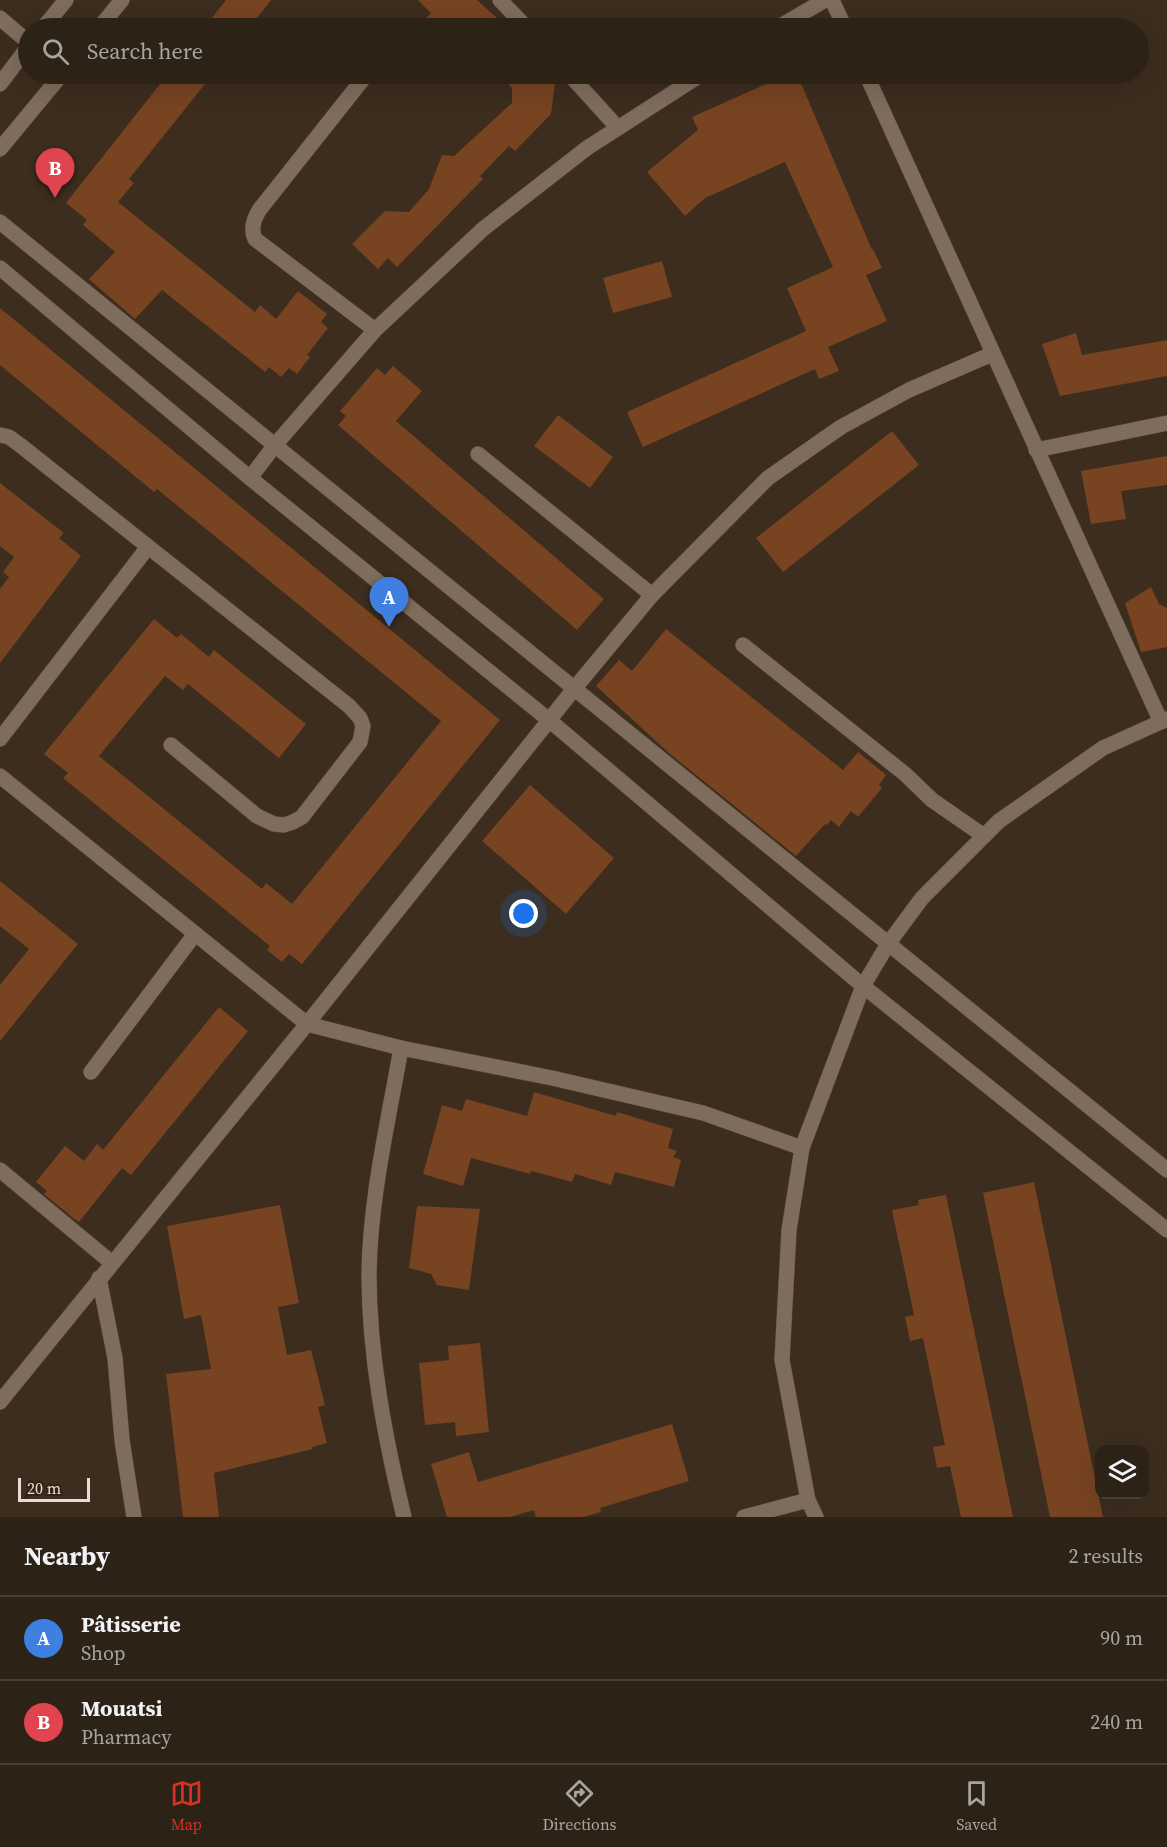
<!DOCTYPE html>
<meta charset="utf-8">
<style>
body{margin:0;font-family:"Source Serif 4",serif;background:#392f23;color:#f1f3f6}
.controls{position:absolute;right:18px;bottom:18px;display:grid;overflow:hidden;border-radius:12px;box-shadow:0 6px 24px #0002}
.controls button{width:54px;height:54px;display:grid;place-items:center;padding:0;border:0;border-bottom:2px solid #483f35;background:#2d2216;color:#f1f3f6;font:30px sans-serif}
.scale{position:absolute;left:18px;bottom:15px;width:72px;box-sizing:border-box;padding-left:6px;border:3px solid #e7ddd4;border-top:0;font-size:16px;line-height:21px;white-space:nowrap;color:#e7ddd4;-webkit-text-stroke:4px #322315;paint-order:stroke}
.you{position:absolute;left:524px;top:914px;width:21px;height:21px;margin:-15px;border:4px solid #fff;border-radius:50%;background:#1a73e8;box-shadow:0 0 0 9px #1a73e833}
.badge{display:grid;place-items:center;width:39px;height:39px;border-radius:50%;background:#d93025;color:#fff;font-size:20px;font-weight:700}
.pin{position:absolute;translate:-50% -50px;filter:drop-shadow(0 2px 3px #0008)}
.pin::after{content:'';position:absolute;top:32px;width:21px;height:18px;background:inherit;clip-path:polygon(0 0,100% 0,50% 100%)}
.list{margin:0;padding:0;list-style:none}
h2{display:flex;justify-content:space-between;align-items:center;height:78px;margin:0;padding:0 24px;font-size:26px}
h2 small{font-size:20px;font-weight:400;color:#a7a4a1}
.list li{display:grid;grid-template-columns:39px 1fr auto;gap:18px;align-items:center;box-sizing:border-box;height:84px;padding:0 24px;border-top:2px solid #483f35}
.list b{display:block;font-size:22px;white-space:nowrap}
.list p{margin:0;font-size:20px;white-space:nowrap;color:#a7a4a1}
.list em{font-size:20px;font-style:normal;color:#a7a4a1}
.icon{flex:none;width:33px;height:33px;fill:none;stroke:currentColor;stroke-width:2;stroke-linecap:round;stroke-linejoin:round}
.map{position:relative;flex:none;width:1167px;height:1517px;overflow:hidden}
.search{position:absolute;background:#2d2216;box-shadow:0 6px 24px #0002;left:18px;right:18px;top:18px;height:66px;display:flex;align-items:center;gap:15px;box-sizing:border-box;padding:0 21px;border-radius:33px;color:#a7a4a1;font-size:22px}
.sheet{height:246px;background:#2d2216}
nav{display:flex;justify-content:space-around;align-items:center;box-sizing:border-box;height:84px;border-top:2px solid #483f35;background:#2d2216;font-size:16px;color:#a7a4a1}
nav a{display:grid;justify-items:center;gap:3px}
nav .on{color:#d93025}
.map>svg:first-child{display:block}
</style>
<div class="map">
<svg width="1167" height="1517" viewBox="0 0 1167 1517">
<rect width="100%" height="100%" fill="#3c2d1e"/>
<g fill="#774321">
<path d="M 226,0 L 271,0 L 249,28 L 204,28 Z"/>
<path d="M 418,0 L 477,0 L 508,28 L 456,28 L 450,25 L 417,28 L 431,13 Z"/>
<path d="M 168,74 L 213,74 L 129,179 L 134,183 L 118,202 L 255,312 L 260,305 L 276,319 L 298,291 L 327,314 L 321,322 L 328,328 L 307,355 L 310,357 L 297,374 L 289,368 L 281,377 L 269,367 L 265,372 L 162,290 L 135,319 L 89,279 L 115,252 L 83,225 L 87,220 L 66,203 Z"/>
<path d="M 500,74 L 556,74 L 551,114 L 515,151 L 509,146 L 480,176 L 483,179 L 397,267 L 388,258 L 378,269 L 352,244 L 385,211 L 409,212 L 429,189 L 442,155 L 454,156 L 512,103 L 512,88 Z"/>
<path d="M 789,74 L 797,74 L 872,250 L 873,249 L 882,268 L 866,275 L 887,321 L 828,347 L 839,371 L 819,379 L 815,369 L 643,447 L 627,412 L 806,331 L 787,288 L 833,267 L 785,162 L 705,198 L 685,216 L 647,172 L 698,130 L 692,117 Z"/>
<path d="M 662,261 L 672,297 L 613,313 L 603,278 Z"/>
<path d="M 0,308 L 500,720 L 302,964 L 289,954 L 282,962 L 267,950 L 270,946 L 63,778 L 68,773 L 44,754 L 154,619 L 177,638 L 181,634 L 209,657 L 214,650 L 306,724 L 279,758 L 188,684 L 183,690 L 165,676 L 99,756 L 262,889 L 266,883 L 292,904 L 441,721 L 157,489 L 154,492 L 0,365 Z"/>
<path d="M 1076,333 L 1082,355 L 1167,340 L 1167,376 L 1060,396 L 1042,344 Z"/>
<path d="M 393,366 L 422,391 L 396,421 L 604,599 L 577,630 L 338,425 L 346,416 L 340,411 L 377,368 L 385,375 Z"/>
<path d="M 558,415 L 613,457 L 590,488 L 534,446 Z"/>
<path d="M 892,431 L 919,465 L 783,572 L 756,538 Z"/>
<path d="M 1167,456 L 1167,485 L 1121,491 L 1126,519 L 1091,524 L 1081,471 Z"/>
<path d="M 0,483 L 64,533 L 59,538 L 81,556 L 0,663 L 0,589 L 9,577 L 3,572 L 14,557 L 0,546 Z"/>
<path d="M 1151,587 L 1159,604 L 1167,608 L 1167,647 L 1141,652 L 1125,603 Z"/>
<path d="M 666,629 L 843,770 L 858,752 L 886,775 L 879,785 L 882,788 L 858,817 L 851,811 L 839,827 L 831,820 L 827,825 L 825,824 L 796,856 L 669,753 L 596,686 L 619,660 L 632,671 Z"/>
<path d="M 530,785 L 614,858 L 566,914 L 482,841 Z"/>
<path d="M 0,881 L 78,944 L 0,1041 L 0,985 L 29,949 L 0,926 Z"/>
<path d="M 219,1007 L 248,1031 L 131,1175 L 122,1168 L 79,1222 L 72,1217 L 44,1194 L 47,1191 L 36,1182 L 65,1146 L 84,1161 L 97,1144 L 103,1150 Z"/>
<path d="M 534,1092 L 616,1116 L 617,1112 L 673,1129 L 668,1148 L 677,1151 L 673,1157 L 681,1160 L 674,1187 L 615,1172 L 611,1185 L 575,1174 L 572,1182 L 531,1171 L 530,1174 L 471,1158 L 463,1186 L 423,1174 L 442,1105 L 462,1111 L 466,1099 L 527,1116 Z"/>
<path d="M 1034,1182 L 1103,1517 L 1050,1517 L 983,1193 Z"/>
<path d="M 946,1195 L 1013,1517 L 961,1517 L 950,1466 L 937,1468 L 933,1447 L 945,1445 L 923,1338 L 910,1341 L 905,1317 L 914,1315 L 892,1210 L 919,1205 L 918,1200 Z"/>
<path d="M 280,1205 L 299,1303 L 278,1307 L 287,1355 L 311,1350 L 325,1405 L 318,1407 L 327,1443 L 312,1447 L 313,1449 L 214,1473 L 219,1517 L 183,1517 L 166,1374 L 211,1369 L 201,1315 L 184,1319 L 167,1226 Z"/>
<path d="M 417,1206 L 480,1209 L 469,1290 L 437,1285 L 431,1274 L 409,1268 Z"/>
<path d="M 480,1343 L 489,1432 L 456,1436 L 455,1422 L 425,1425 L 419,1363 L 449,1360 L 448,1346 Z"/>
<path d="M 672,1424 L 689,1481 L 600,1508 L 601,1512 L 583,1517 L 536,1517 L 534,1510 L 510,1517 L 447,1517 L 431,1464 L 469,1452 L 478,1482 Z"/>
</g>
<g fill="none" stroke-linecap="round" stroke-linejoin="round">
<g stroke="#56493c" stroke-width="16">
<g id="minor">
<path d="M 500,0 L 527,28"/>
<path d="M 832,0 L 845,28"/>
<path d="M 0,18 L 28,42"/>
<path d="M 777,28 L 825,0"/>
<path d="M 367,74 L 260,209 C 254,218 250,228 255,239 L 375,330"/>
<path d="M 569,74 L 618,128"/>
<path d="M 866,74 L 1161,722"/>
<path d="M 0,435 L 9,437 L 20,445 L 349,706 L 360,718 L 363,726 L 360,742 L 302,817 L 293,822 L 284,825 L 274,824 L 257,816 L 171,745"/>
<path d="M 1036,450 L 1167,423"/>
<path d="M 478,454 L 652,595"/>
<path d="M 250,478 L 275,445 L 375,330 L 483,229 L 587,148 L 702,74"/>
<path d="M 743,645 L 905,774 L 932,800 L 984,836"/>
<path d="M 0,739 L 148,547"/>
<path d="M 0,776 L 307,1024 L 401,1048 L 552,1078 L 703,1113 L 802,1148"/>
<path d="M 401,1048 C 388,1123 370,1198 369,1274 C 369,1355 385,1438 404,1517"/>
<path d="M 91,1072 L 195,934"/>
<path d="M 0,1170 L 112,1263"/>
<path d="M 99,1278 L 115,1358 L 122,1440 L 134,1517"/>
<path d="M 0,1402 L 307,1024 L 574,689 L 652,595 L 768,478 L 841,427 L 909,390 L 992,354"/>
<path d="M 744,1517 L 808,1500"/>
<path d="M 816,1517 L 808,1500 L 782,1360 L 789,1230 L 802,1148 L 863,986 L 888,944 L 922,898 L 999,821 L 1103,748 L 1167,719"/>
</g>
</g>
<g stroke="#56493c" stroke-width="16">
<g id="secondary">
<path d="M 43,28 L 66,0"/>
<path d="M 99,28 L 122,0"/>
<path d="M 0,84 L 28,47"/>
<path d="M 0,149 L 62,74"/>
<path d="M 0,222 L 1167,1170"/>
<path d="M 0,268 L 250,478 L 549,720 L 863,986 L 1167,1230"/>
</g>
</g>
<use href="#minor" stroke="#7e6d5c" stroke-width="15"/>
<use href="#secondary" stroke="#7e6d5c" stroke-width="15"/>
</g>
</svg>
<div class="controls">
<button><svg class="icon" aria-label="layers" viewBox="0 0 24 24"><path d="M12 4l9 5-9 5-9-5zM3 14l9 5 9-5"/></svg></button>
</div>
<div class="scale">20 m</div>
<div class="you"></div>
<div class="pin badge" style="left:389px;top:627px;background:#3f7fe0">A</div>
<div class="pin badge" style="left:55px;top:198px;background:#e0444e">B</div>
<div class="search"><svg class="icon" aria-label="search" viewBox="0 0 24 24"><circle cx="10" cy="10" r="6"/><path d="M15 15l6 6"/></svg>Search here</div>
</div>
<section class="sheet">
<h2>Nearby<small>2 results</small></h2>
<ul class="list">
<li><span class="badge" style="background:#3f7fe0">A</span><div><b>Pâtisserie</b><p>Shop</p></div><em>90 m</em></li>
<li><span class="badge" style="background:#e0444e">B</span><div><b>Mouatsi</b><p>Pharmacy</p></div><em>240 m</em></li>
</ul>
</section>
<nav>
<a class="on"><svg class="icon" aria-label="map" viewBox="0 0 24 24"><path d="M3 6l6-2 6 2 6-2v14l-6 2-6-2-6 2zM9 4v14M15 6v14"/></svg>Map</a>
<a><svg class="icon" aria-label="directions" viewBox="0 0 24 24"><path d="M12 3l9 9-9 9-9-9zM9 14v-3h6M13 9l2 2-2 2"/></svg>Directions</a>
<a><svg class="icon" aria-label="saved" viewBox="0 0 24 24"><path d="M7 4h10v16l-5-4-5 4z"/></svg>Saved</a>
</nav>
